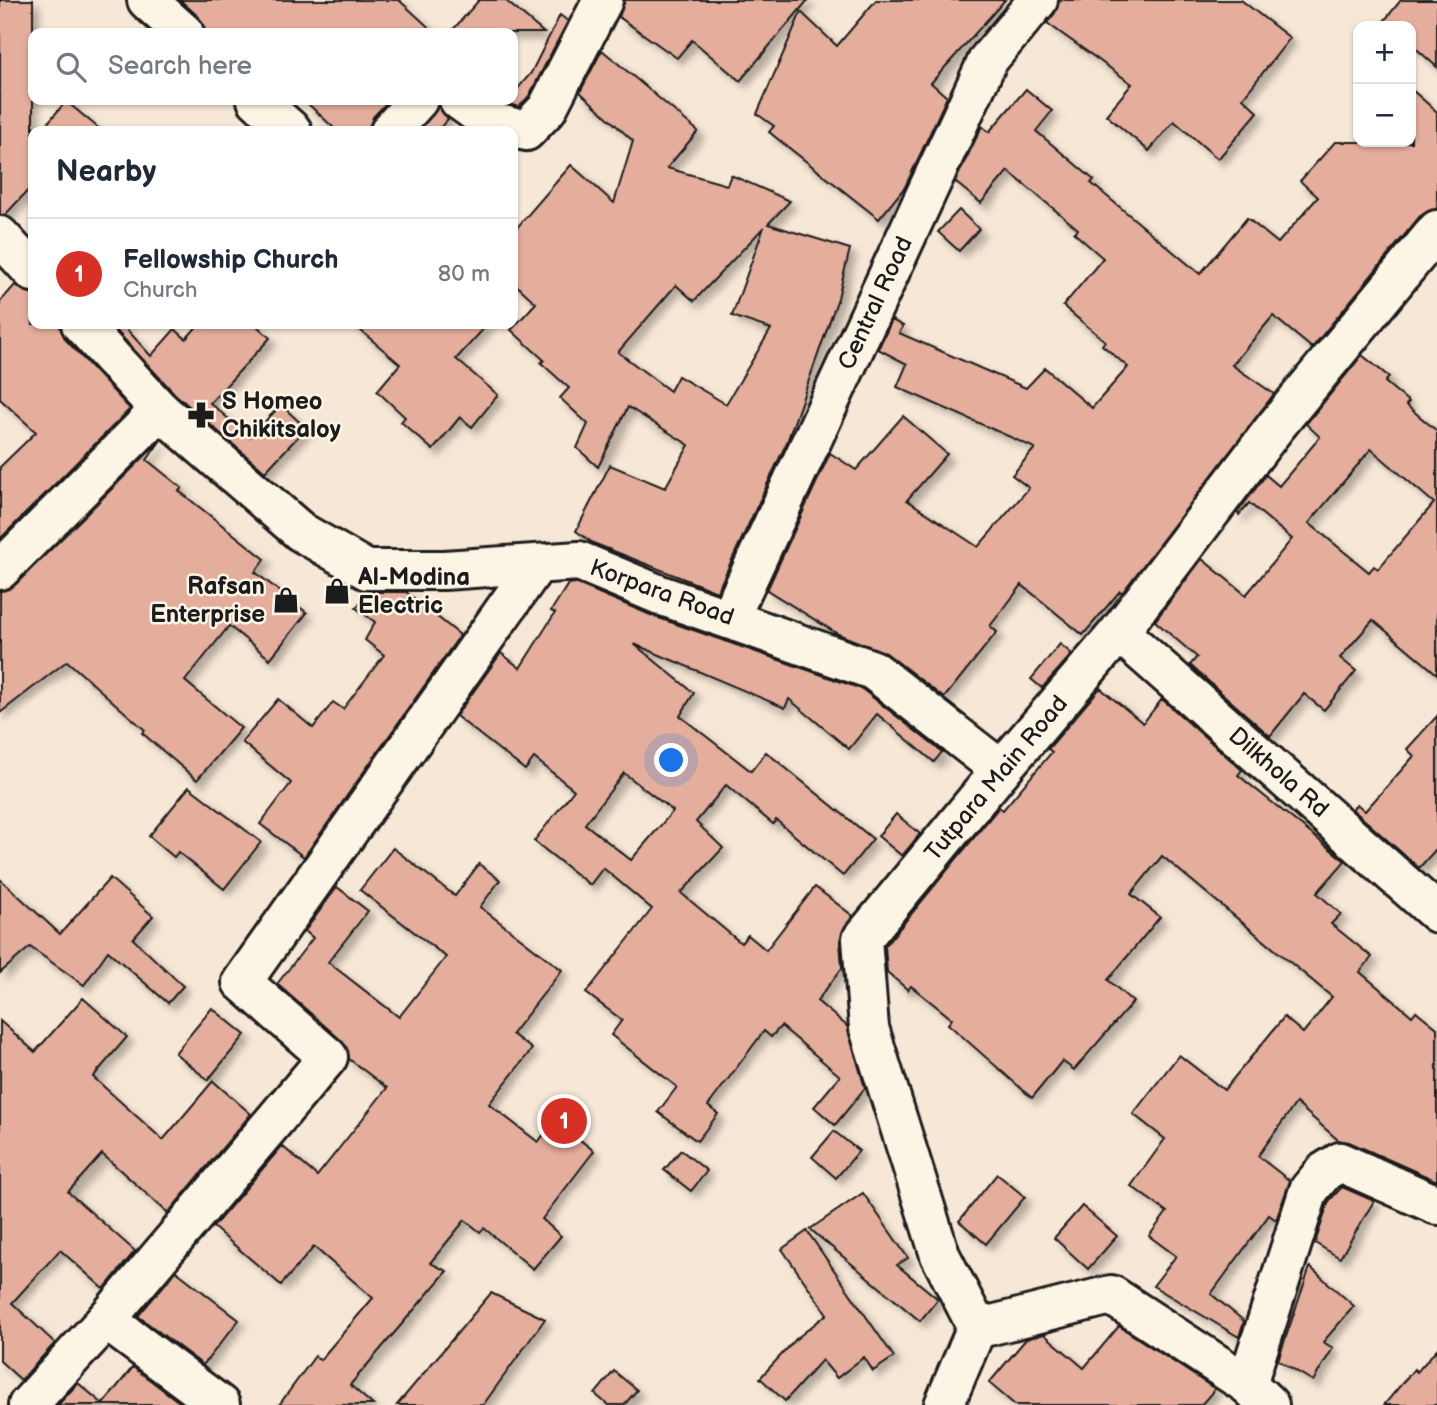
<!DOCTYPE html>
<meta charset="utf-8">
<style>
body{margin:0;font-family:"Balsamiq Sans",sans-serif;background:#f6f6f7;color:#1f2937}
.controls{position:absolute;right:21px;top:21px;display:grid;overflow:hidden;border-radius:14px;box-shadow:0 2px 5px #0004}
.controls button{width:63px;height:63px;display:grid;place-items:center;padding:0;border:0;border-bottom:2px solid #e0e1e3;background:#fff;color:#1f2937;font:35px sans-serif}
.you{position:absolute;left:672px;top:761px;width:24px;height:24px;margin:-18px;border:5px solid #fff;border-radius:50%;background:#1a73e8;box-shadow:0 0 0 10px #1a73e833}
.badge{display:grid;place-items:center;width:46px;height:46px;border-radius:50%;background:#d93025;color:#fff;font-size:23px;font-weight:700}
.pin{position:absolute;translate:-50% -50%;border:4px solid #fff;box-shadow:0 2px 7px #0006}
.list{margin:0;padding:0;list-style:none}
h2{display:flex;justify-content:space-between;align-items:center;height:91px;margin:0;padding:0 28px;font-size:30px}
h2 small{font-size:23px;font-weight:400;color:#747a83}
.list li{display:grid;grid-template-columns:46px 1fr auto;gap:21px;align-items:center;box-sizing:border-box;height:112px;padding:0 28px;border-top:2px solid #e0e1e3}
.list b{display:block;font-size:26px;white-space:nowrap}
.list p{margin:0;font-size:23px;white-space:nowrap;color:#747a83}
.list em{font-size:23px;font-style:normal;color:#747a83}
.icon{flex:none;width:38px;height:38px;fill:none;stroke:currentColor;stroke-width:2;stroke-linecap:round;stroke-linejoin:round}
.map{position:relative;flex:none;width:1437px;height:1405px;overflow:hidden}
.search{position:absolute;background:#fff;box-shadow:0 2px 5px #0004;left:28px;top:28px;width:490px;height:77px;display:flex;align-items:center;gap:18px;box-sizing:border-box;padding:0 24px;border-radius:14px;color:#747a83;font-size:26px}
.panel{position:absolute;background:#fff;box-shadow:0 2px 5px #0004;left:28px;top:126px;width:490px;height:203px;border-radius:14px}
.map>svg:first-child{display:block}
</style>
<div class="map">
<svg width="1437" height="1405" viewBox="0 0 1437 1405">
<defs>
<filter id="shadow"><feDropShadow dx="6" dy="6" stdDeviation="3.5" flood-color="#0004"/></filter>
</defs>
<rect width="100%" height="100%" fill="#f7e7d6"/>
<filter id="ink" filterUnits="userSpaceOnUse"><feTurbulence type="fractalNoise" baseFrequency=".0143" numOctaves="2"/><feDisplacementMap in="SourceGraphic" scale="14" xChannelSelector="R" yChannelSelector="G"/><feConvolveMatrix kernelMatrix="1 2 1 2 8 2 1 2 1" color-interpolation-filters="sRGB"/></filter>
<g filter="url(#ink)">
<g fill="#e4ad9c" stroke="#1c1c1c" stroke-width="2" fill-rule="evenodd" filter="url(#shadow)">
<path d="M 0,0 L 33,0 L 33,185 L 5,215 L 0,215 Z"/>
<path d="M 180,0 L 399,0 L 435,33 L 205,33 L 199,17 Z"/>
<path d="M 479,0 L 505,0 L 544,33 L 450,33 Z"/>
<path d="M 625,0 L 808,0 L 740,81 L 692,40 L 677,58 L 619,17 Z"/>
<path d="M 876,0 L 1005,0 L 931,83 L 947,97 L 905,187 L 879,219 L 769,132 L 774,126 L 757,114 L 801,12 L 837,46 Z"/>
<path d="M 1059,0 L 1241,0 L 1290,38 L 1243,98 L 1258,112 L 1218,159 L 1174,121 L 1149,151 L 1106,115 L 1132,84 L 1047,23 L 1055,13 Z"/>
<path d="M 1401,0 L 1437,0 L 1437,67 L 1411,44 L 1411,26 L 1380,26 Z"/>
<path d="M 560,15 L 568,21 L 529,96 L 519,107 L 496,100 L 513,100 L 513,94 L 531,73 Z"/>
<path d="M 602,50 L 698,131 L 667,168 L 727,185 L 731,175 L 790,201 L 768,224 L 850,249 L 838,298 L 787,442 L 717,592 L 593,543 L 576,531 L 610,465 L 665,488 L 689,445 L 628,407 L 598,467 L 577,448 L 588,424 L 560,398 L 569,388 L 541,363 L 544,360 L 511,330 L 536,303 L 513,282 L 513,232 L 571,165 L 614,203 L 633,141 L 580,92 ZM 764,227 L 732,316 L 771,329 L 726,404 L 678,376 L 670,391 L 618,352 L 676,285 L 694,301 Z"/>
<path d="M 1026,89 L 1052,111 L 1036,131 L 1094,180 L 1091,183 L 1200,274 L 1247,218 L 1278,243 L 1318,197 L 1300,181 L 1335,142 L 1411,142 L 1411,89 L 1437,112 L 1437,209 L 1420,216 L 1312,348 L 1273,316 L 1232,365 L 1274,394 L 1122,593 L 1120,591 L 1083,635 L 1022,585 L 990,626 L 997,632 L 944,698 L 886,653 L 838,634 L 767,590 L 830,453 L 856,470 L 903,416 L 947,454 L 907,500 L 978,547 L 1029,488 L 1012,475 L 1035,448 L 897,387 L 907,364 L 878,349 L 892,320 L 903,326 L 899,333 L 1026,388 L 1045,368 L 1092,408 L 1128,367 L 1102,345 L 1105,341 L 1063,306 L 1103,258 L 1074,233 L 1078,229 L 1008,171 L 981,203 L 955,182 L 982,126 L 989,132 Z"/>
<path d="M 304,100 L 389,100 L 373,117 L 369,131 L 337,131 Z"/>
<path d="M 66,101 L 102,131 L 41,131 Z"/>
<path d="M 439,106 L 448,119 L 437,131 L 419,131 Z"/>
<path d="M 959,210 L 979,229 L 959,251 L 938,232 Z"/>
<path d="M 15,285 L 33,294 L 33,324 L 60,324 L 65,339 L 130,409 L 0,539 L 0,467 L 36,432 L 0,399 L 0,302 Z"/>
<path d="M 110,324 L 122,324 L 151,356 L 175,329 L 186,339 L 199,324 L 255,324 L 270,338 L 210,403 L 250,437 L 281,405 L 306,428 L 265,472 L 175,394 Z"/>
<path d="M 353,324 L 488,324 L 456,359 L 498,395 L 472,427 L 460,417 L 433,450 L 401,422 L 405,417 L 377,391 L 400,364 Z"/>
<path d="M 1362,355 L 1389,377 L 1385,382 L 1409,402 L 1406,405 L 1437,431 L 1437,674 L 1373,620 L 1340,658 L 1356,671 L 1324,710 L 1304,694 L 1270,736 L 1190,665 L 1197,657 L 1155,621 L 1202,559 L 1246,595 L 1292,539 L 1249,503 L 1239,515 L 1237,513 L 1266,475 L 1279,486 L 1320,437 L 1306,424 ZM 1371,449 L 1434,503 L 1378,569 L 1374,566 L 1369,572 L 1309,523 Z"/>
<path d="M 161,440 L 147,460 L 182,488 L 179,491 L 265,559 L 255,572 L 307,613 L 270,659 L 229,626 L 185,681 L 241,728 L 197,780 L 142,733 L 145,730 L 67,661 L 0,713 L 0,591 L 15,585 Z"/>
<path d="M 575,583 L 653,616 L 862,689 L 942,752 L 934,762 L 877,714 L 849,749 L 789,699 L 785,708 L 634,644 L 694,693 L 680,716 L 751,771 L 766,752 L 873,839 L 843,876 L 776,820 L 773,824 L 726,785 L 696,822 L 723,848 L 681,893 L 741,943 L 748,935 L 766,950 L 815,887 L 853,916 L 845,926 L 840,940 L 842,968 L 817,1001 L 847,1026 L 865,1088 L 835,1125 L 814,1107 L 840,1076 L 781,1026 L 771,1037 L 764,1031 L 708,1106 L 718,1114 L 697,1141 L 658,1112 L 677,1087 L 611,1035 L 622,1020 L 586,993 L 652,909 L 603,868 L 590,885 L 534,841 L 574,790 L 534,758 L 525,770 L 456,716 L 501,653 L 520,668 L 555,613 L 551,611 L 568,584 ZM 624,773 L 673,811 L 631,860 L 585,824 Z"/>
<path d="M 368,592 L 406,592 L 460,635 L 304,857 L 260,824 L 291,783 L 242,742 L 278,699 L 313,728 L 333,702 L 343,709 L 384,655 L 365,640 L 375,622 L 356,608 Z"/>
<path d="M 1060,644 L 1072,654 L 1042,688 L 1031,679 Z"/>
<path d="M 1100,688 L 1143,723 L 1162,699 L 1242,770 L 1238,775 L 1345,861 L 1317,893 L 1341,914 L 1331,924 L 1372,957 L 1360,972 L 1412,1016 L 1416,1011 L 1437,1028 L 1437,1181 L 1349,1142 L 1338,1140 L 1296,1103 L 1258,1156 L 1290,1181 L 1276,1220 L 1269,1215 L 1211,1294 L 1244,1321 L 1239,1337 L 1153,1286 L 1176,1256 L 1149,1236 L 1167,1212 L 1131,1186 L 1165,1139 L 1133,1114 L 1179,1055 L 1224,1090 L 1284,1017 L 1303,1033 L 1332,997 L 1162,856 L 1131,894 L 1160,917 L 1108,980 L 1133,1002 L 1074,1070 L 1062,1061 L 1032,1098 L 948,1024 L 952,1019 L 911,986 L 908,990 L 887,972 L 885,946 L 999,807 L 1003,810 L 1052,752 L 1048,749 Z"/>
<path d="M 1437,716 L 1437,848 L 1419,868 L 1352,809 L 1357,804 L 1365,811 L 1414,756 L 1407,749 Z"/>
<path d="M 189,787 L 261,842 L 224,889 L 178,852 L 174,857 L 149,836 Z"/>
<path d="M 896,814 L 920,834 L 902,856 L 878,836 Z"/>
<path d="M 393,848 L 455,896 L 479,864 L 500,880 L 480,907 L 562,970 L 512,1034 L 532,1049 L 489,1104 L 538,1142 L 555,1120 L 594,1151 L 542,1219 L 561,1236 L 533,1269 L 484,1228 L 480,1232 L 465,1220 L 430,1263 L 447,1271 L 350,1385 L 373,1405 L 279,1405 L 315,1356 L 320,1360 L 373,1298 L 314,1247 L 281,1285 L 213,1227 L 282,1146 L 317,1176 L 387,1088 L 349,1059 L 342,1041 L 277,984 L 313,938 L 305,931 L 337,887 L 368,911 L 328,962 L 399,1017 L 446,957 L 360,890 Z"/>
<path d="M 110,878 L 153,916 L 133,939 L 183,986 L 168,1003 L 108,951 L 84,985 L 30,947 L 0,973 L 0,879 L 60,934 Z"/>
<path d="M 83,998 L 127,1037 L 93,1077 L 163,1140 L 213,1081 L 251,1114 L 168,1213 L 102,1154 L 68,1192 L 135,1251 L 104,1289 L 60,1250 L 12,1303 L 55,1343 L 21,1380 L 0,1361 L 0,1021 L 35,1052 Z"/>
<path d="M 212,1008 L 245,1035 L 208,1080 L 175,1053 Z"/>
<path d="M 834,1131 L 859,1151 L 836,1178 L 812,1157 Z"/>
<path d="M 681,1150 L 707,1171 L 691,1191 L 664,1170 Z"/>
<path d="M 997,1174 L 1025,1197 L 986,1244 L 959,1221 Z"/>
<path d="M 1342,1187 L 1374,1201 L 1340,1258 L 1315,1243 L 1329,1201 Z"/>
<path d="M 863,1193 L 908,1258 L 897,1265 L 938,1299 L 920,1321 L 810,1229 Z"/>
<path d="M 1082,1206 L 1117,1236 L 1088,1269 L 1054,1238 Z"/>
<path d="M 807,1231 L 894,1357 L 873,1371 L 864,1357 L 837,1378 L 822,1360 L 785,1401 L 760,1378 L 796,1339 L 827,1314 L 782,1249 Z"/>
<path d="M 1310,1267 L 1354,1306 L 1323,1342 L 1333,1348 L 1313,1381 L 1278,1360 Z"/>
<path d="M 176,1271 L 239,1320 L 203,1365 L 138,1316 Z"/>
<path d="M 491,1293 L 545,1319 L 483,1405 L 397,1405 Z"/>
<path d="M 1119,1326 L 1215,1389 L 1201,1405 L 1015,1405 L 989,1383 L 1026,1339 L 1044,1334 L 1084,1368 Z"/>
<path d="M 1437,1349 L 1437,1405 L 1384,1405 L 1414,1369 L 1417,1372 Z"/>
<path d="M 133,1367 L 183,1405 L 58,1405 L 78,1383 L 103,1404 Z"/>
<path d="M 614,1371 L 637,1390 L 624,1405 L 608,1405 L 595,1394 Z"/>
</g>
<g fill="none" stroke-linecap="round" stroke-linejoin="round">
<g stroke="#1c1c1c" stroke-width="44">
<g id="minor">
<path d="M 147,0 L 184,33"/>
<path d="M 257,100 L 292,131"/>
<path d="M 459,100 L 488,121 L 526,131 L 547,109 L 603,0"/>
<path d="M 390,131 L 418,100"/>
<path d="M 0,236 L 33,272"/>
<path d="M 81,324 L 160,410 L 301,532 L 367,570 L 444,570 L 579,561 L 660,595 L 873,670 L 1001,770"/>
<path d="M 0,570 L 160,410"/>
<path d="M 730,617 L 988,60 L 1038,0"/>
<path d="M 1119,632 L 1437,913"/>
<path d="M 106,1320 L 220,1405"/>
<path d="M 976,1329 L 1111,1295 L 1247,1384 L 1269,1405"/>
<path d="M 1247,1384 L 1309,1190 L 1324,1172 L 1340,1162 L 1437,1205"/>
<path d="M 28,1405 L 106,1320 L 328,1057 L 242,982 L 537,564"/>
<path d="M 944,1405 L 977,1327 L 940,1255 L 869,1028 L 862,939 L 1001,770 L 1119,632 L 1276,426 L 1437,230"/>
</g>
</g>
<use href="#minor" stroke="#fcf5e5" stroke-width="38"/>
</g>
</g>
<defs>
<g id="pharmacy-bare" transform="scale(2.1)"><path d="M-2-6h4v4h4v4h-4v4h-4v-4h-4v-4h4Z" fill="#1c1c1c" stroke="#fcf5e5" stroke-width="2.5" paint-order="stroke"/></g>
<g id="shop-bare" transform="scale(2.1)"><path d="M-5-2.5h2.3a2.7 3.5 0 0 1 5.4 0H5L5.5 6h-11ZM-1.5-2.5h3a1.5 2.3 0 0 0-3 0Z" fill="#1c1c1c" stroke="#fcf5e5" stroke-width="2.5" paint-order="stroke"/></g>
</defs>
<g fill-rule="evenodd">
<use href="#pharmacy-bare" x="201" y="415"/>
<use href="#shop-bare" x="337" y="591"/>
<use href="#shop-bare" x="286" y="600"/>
</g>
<g text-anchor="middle" stroke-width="5" stroke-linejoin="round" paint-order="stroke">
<g font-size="24" fill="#1c1c1c" stroke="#fcf5e5">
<text transform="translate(875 303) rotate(-65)" y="8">Central Road</text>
<text transform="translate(662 592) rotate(20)" y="8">Korpara Road</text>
<text transform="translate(1279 772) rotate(41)" y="8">Dilkhola Rd</text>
<text transform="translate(996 778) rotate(-50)" y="8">Tutpara Main Road</text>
</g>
<g font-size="24" font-weight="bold" fill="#1c1c1c" stroke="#fcf5e5" text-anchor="start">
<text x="222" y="409">S Homeo<tspan x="222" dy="28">Chikitsaloy</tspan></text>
<text x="358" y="585">Al-Modina<tspan x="358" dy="28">Electric</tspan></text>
<text x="265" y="594" text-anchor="end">Rafsan<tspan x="265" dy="28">Enterprise</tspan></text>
</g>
</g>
</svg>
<div class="controls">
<button>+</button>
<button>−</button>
</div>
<div class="you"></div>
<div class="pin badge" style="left:564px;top:1121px">1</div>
<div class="search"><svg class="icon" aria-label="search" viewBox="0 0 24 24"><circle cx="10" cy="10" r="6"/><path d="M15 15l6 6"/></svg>Search here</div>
<section class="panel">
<h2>Nearby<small></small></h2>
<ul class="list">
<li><span class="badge">1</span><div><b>Fellowship Church</b><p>Church</p></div><em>80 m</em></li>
</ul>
</section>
</div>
